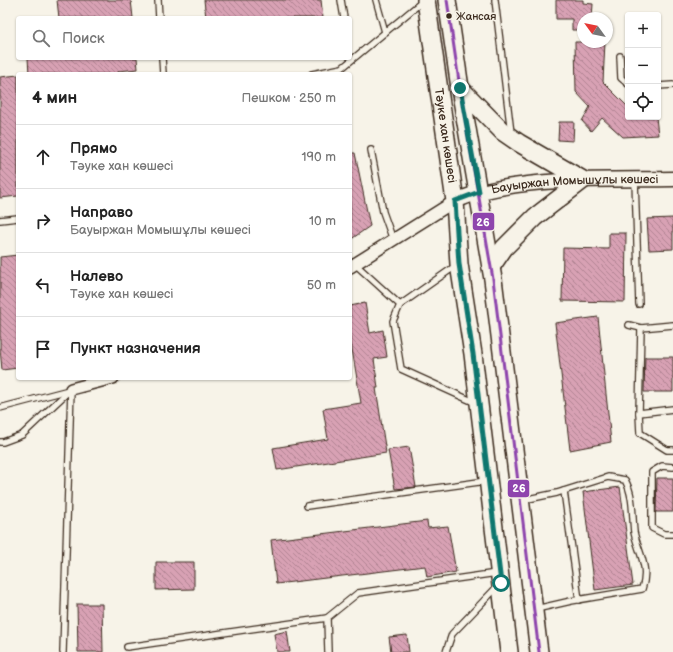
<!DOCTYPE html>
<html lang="ru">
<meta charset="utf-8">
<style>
body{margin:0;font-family:"Balsamiq Sans",sans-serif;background:#f2f2f2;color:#222}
.controls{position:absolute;right:12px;top:12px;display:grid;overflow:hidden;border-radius:4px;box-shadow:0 1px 3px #0004}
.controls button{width:36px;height:36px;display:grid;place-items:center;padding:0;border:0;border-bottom:1px solid #e0e0e0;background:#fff;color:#222;font:20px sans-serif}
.compass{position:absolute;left:577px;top:12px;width:36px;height:36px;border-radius:50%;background:#fff;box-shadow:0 1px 3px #0004;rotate:303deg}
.stop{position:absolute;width:12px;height:12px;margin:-9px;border:3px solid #0f766e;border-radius:50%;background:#fff}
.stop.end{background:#0f766e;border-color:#fff;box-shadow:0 1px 4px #0008}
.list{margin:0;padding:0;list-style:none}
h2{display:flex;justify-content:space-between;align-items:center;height:52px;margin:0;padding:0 16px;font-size:17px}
h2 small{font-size:13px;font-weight:400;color:#767676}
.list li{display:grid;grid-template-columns:26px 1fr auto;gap:12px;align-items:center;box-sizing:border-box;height:64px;padding:0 16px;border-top:1px solid #e0e0e0}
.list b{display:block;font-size:15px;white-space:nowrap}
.list p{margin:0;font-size:13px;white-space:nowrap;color:#767676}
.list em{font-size:13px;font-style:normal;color:#767676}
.icon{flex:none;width:22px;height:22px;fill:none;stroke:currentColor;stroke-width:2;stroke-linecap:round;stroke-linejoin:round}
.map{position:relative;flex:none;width:673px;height:652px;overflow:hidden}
.search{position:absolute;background:#fff;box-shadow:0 1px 3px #0004;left:16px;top:16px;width:336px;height:44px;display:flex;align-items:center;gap:10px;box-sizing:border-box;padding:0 14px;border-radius:4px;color:#767676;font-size:15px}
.panel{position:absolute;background:#fff;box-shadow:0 1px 3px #0004;left:16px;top:72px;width:336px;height:308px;border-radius:4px}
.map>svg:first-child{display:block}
</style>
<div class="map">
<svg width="673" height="652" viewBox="0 0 673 652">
<defs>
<pattern id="building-back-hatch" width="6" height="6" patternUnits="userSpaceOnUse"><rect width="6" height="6" fill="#d8a1b4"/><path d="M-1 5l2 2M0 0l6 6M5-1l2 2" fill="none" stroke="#b08392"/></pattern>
</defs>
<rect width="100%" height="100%" fill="#f7f3e8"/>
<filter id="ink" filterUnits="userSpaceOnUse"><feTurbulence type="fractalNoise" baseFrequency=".025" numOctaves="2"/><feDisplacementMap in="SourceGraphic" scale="8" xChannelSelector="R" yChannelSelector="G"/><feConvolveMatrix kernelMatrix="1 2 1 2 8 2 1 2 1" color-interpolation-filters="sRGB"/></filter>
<g filter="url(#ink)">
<g fill="url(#building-back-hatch)" stroke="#3b2a1e">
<path d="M 57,0 L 131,0 L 133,18 L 59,18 Z"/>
<path d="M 204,0 L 321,0 L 323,18 L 206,18 Z"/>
<path d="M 556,0 L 583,0 L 583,3 L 593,4 L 592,18 L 583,18 L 583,30 L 572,30 L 572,19 L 556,19 Z"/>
<path d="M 575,42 L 605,42 L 603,82 L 628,107 L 628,117 L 656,117 L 658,135 L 623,137 L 602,118 L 591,131 L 582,121 L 590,107 L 576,92 Z"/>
<path d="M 28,58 L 137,58 L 138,69 L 118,71 L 119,74 L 29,74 Z"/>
<path d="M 18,75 L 18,196 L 0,198 L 0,77 Z"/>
<path d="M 559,122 L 574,122 L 573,141 L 558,140 Z"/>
<path d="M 350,153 L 355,153 L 370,226 L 350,240 Z"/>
<path d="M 673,218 L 673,249 L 649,250 L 647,219 Z"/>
<path d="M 609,233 L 626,233 L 625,302 L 562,301 L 563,248 L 609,249 Z"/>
<path d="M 18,255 L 18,368 L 2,370 L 0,349 L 0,257 Z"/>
<path d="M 365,303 L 370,333 L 383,330 L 387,357 L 374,359 L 378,388 L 376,388 L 386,453 L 277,470 L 273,448 L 328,439 L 323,409 L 361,403 L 350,337 L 350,306 Z"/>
<path d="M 598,317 L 611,442 L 570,450 L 555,323 Z"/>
<path d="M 645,357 L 673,357 L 673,392 L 644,392 Z"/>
<path d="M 409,447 L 416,487 L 395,489 L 388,450 Z"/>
<path d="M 657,478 L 673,478 L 673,512 L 656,512 Z"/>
<path d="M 620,487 L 633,585 L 595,590 L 583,492 Z"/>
<path d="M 427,521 L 428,528 L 448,526 L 456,572 L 427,577 L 425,566 L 276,584 L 271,540 Z"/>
<path d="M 156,562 L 194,562 L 194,589 L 156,590 Z"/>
<path d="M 77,604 L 102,604 L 103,652 L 78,652 Z"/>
<path d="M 287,631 L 290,652 L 277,652 L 274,634 Z"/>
<path d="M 407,635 L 409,652 L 391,652 L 389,637 Z"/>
</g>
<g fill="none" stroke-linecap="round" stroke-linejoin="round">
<g stroke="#3b2a1e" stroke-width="8">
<g id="service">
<path d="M 158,0 L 159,18"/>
<path d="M 341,0 L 344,18"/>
<path d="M 376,0 L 385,32"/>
<path d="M 495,0 L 511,133"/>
<path d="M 620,56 L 621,78 L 628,84"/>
<path d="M 162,58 L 163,74"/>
<path d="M 312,74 L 342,68 L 423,1"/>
<path d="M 658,86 L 673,85"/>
<path d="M 371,150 L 383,212 L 393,240"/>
<path d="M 635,180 L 639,304"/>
<path d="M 0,220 L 18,218"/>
<path d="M 355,264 L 400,305"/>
<path d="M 457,265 L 400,305 L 393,321 L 401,369 L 476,403"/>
<path d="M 629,325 L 641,328 L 673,325"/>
<path d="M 641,328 L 639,413 L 640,433 L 667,450 L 673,450"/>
<path d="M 0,408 L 69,390"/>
<path d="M 639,413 L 673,409"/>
<path d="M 0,442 L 3,442 L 22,435 L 71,389 L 63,652"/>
<path d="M 673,467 L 662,466 L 652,472 L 652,528 L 664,534 L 673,534"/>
<path d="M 564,491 L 579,600"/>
<path d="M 523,500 L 557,493 L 608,477 L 625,480 C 634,496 632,514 634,532 C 638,552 650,567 642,589 L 571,601 L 536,609"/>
<path d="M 307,506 L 486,481"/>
<path d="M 127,647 L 327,618"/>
<path d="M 328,652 L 327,618 L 358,593 L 497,573"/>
<path d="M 446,652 L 452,634 L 498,586"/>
</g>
</g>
<g stroke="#3b2a1e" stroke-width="14">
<g id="minor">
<path d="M 350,267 L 455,201"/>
<path d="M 71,389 L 113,378"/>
</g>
</g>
<g stroke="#3b2a1e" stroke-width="17">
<g id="tertiary">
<path id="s1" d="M 455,201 C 463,198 472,194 481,192 C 542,177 610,180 673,179"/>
</g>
</g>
<g stroke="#3b2a1e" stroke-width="20">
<g id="primary">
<path id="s2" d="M 426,0 L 455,201 L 459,264 L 473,354 L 509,652"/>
<path d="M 447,0 L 460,88 L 493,279 L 539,652"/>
<path d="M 460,88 L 503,132 L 519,143 L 583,180 L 535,217 L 504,248 L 491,267"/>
</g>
</g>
<use href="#service" stroke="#f7f3e8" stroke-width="5.5"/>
<use href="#minor" stroke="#f7f3e8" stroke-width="11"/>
<use href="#tertiary" stroke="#f7f3e8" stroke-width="14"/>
<use href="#primary" stroke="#f7f3e8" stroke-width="17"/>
<g stroke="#f7f3e8" stroke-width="6">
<path id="bus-1" d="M 447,0 L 460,88 L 493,279 L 539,652"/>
</g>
<use href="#bus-1" stroke="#8e44ad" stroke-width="3"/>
</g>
</g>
<g fill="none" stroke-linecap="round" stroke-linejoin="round" filter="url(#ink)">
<path stroke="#0f766e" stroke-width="5" d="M 460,88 L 479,192 L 455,201 L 459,264 L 473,354 L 501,583"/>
</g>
<circle fill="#3b2a1e" stroke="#f7f3e8" stroke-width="1.5" cx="449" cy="16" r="3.5"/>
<g text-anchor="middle" stroke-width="3" stroke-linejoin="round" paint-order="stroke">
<g font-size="11" fill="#3b2a1e" stroke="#f7f3e8" text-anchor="start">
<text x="456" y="20">Жансая</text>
</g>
<g font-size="12" fill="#3b2a1e" stroke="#f7f3e8">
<text dy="4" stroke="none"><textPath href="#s2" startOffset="137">Тәуке хан көшесі</textPath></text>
<text dy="4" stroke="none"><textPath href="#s1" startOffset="122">Бауыржан Момышұлы көшесі</textPath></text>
</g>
</g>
<g stroke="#f7f3e8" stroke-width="1.5">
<rect x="472" y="212" width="23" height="19" rx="4" fill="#8e44ad"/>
<rect x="507" y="479" width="23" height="19" rx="4" fill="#8e44ad"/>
</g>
<g font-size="11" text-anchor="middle" font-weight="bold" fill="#fff">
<text x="483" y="226">26</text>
<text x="519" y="492">26</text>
</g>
</svg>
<div class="controls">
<button>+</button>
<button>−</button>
<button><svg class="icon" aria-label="locate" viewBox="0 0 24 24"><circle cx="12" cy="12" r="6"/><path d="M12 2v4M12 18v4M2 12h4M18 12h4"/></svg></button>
</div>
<svg class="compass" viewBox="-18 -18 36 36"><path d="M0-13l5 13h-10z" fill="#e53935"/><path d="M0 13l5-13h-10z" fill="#767676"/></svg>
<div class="stop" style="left:501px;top:583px"></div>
<div class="stop end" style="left:460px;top:88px"></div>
<div class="search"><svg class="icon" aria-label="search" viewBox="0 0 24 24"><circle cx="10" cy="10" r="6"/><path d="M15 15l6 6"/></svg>Поиск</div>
<section class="panel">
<h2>4 мин<small>Пешком · 250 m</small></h2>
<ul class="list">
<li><svg class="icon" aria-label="ahead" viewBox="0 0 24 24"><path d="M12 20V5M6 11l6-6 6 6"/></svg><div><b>Прямо</b><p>Тәуке хан көшесі</p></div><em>190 m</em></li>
<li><svg class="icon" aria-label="right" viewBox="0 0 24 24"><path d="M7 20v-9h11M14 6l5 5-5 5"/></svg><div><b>Направо</b><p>Бауыржан Момышұлы көшесі</p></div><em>10 m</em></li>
<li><svg class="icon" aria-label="left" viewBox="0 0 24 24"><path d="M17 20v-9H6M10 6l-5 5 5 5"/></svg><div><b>Налево</b><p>Тәуке хан көшесі</p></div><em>50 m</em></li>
<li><svg class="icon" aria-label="arrive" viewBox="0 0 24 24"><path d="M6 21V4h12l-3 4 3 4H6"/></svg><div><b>Пункт назначения</b></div></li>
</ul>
</section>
</div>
